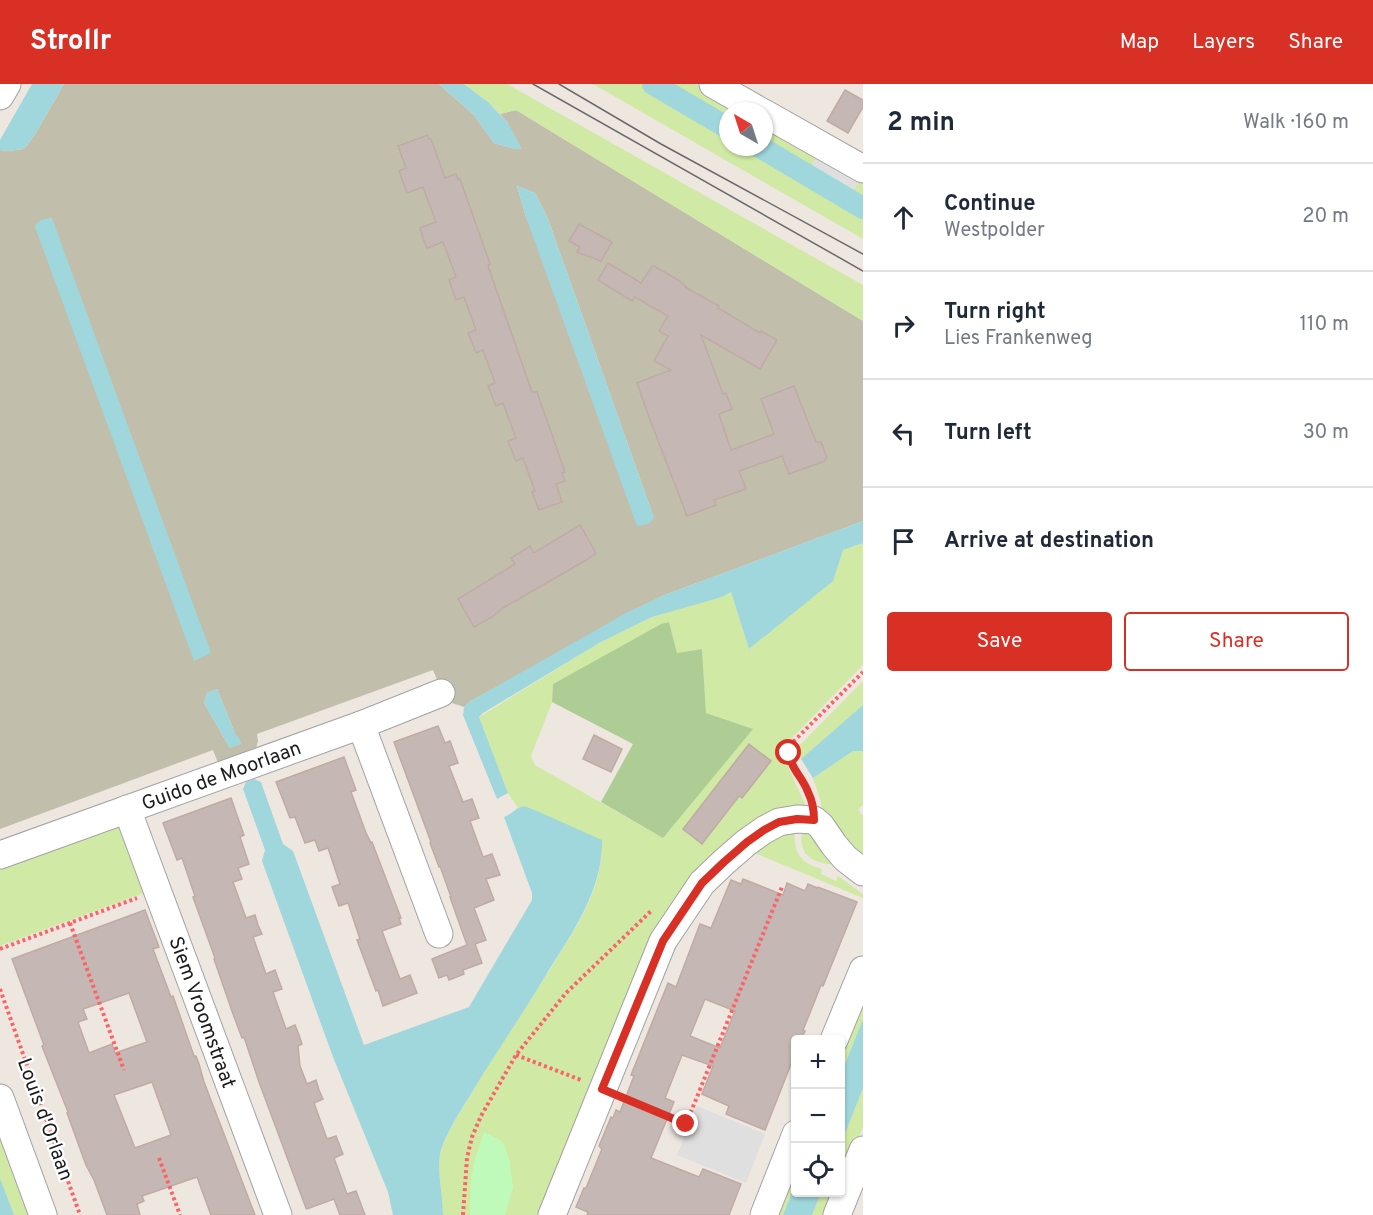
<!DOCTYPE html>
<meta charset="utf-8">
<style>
body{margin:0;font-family:Overpass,sans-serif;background:#f2f2f3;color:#1f2937}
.controls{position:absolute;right:18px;bottom:18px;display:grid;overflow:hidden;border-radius:6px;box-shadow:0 2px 4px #0004}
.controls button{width:54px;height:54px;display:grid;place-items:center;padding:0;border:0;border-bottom:2px solid #e0e1e3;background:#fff;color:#1f2937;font:30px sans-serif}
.compass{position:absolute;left:719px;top:18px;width:54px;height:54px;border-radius:50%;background:#fff;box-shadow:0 2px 4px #0004;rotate:321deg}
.stop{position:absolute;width:18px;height:18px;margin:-14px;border:4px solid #d93025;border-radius:50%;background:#fff}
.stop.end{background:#d93025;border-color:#fff;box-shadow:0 2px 6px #0008}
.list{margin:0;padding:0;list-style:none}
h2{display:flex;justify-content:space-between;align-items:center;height:78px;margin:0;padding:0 24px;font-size:26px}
h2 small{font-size:20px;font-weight:400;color:#747a83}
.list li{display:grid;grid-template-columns:39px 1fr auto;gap:18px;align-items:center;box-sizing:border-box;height:108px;padding:0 24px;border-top:2px solid #e0e1e3}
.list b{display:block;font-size:22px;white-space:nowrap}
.list p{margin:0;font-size:20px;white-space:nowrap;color:#747a83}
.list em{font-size:20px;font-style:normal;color:#747a83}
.actions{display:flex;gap:12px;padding:18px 24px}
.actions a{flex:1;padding:14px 0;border:2px solid #d93025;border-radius:6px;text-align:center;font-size:21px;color:#d93025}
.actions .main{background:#d93025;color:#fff}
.icon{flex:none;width:33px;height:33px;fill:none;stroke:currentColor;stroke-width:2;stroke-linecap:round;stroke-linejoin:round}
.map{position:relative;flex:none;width:863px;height:1131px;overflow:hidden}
header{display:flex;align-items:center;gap:36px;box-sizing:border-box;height:84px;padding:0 30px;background:#d93025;color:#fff}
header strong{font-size:28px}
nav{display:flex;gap:33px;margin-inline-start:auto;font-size:21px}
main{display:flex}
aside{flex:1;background:#fff}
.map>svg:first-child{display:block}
</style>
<header>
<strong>Strollr</strong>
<nav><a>Map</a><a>Layers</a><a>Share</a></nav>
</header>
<main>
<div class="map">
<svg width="863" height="1131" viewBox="0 0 863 1131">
<rect width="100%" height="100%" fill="#ede7e0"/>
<path fill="#c1beac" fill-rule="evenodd" d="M 64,0 L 439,0 L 474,31 L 494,59 L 515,65 L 508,39 L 500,30 L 516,26 L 863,237 L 863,437 L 662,512 L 469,618 L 464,623 L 446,617 L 433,586 L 257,650 L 258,657 L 255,668 L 220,684 L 213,666 L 0,745 L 0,66 L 8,67 L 24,65 L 34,52 ZM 517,102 L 535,109 L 548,135 L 654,434 L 526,133 ZM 217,605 L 234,647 L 230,664 L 204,619 L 207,609 Z"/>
<g fill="#d0e9a4" fill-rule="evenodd">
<path d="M 464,0 L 507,0 L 863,201 L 863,237 L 516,26 L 500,30 L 488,18 Z"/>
<path d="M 593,0 L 695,0 L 744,27 L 728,27 L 728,63 L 764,63 L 764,38 L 819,68 L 810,85 L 852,109 L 862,92 L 863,93 L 863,155 Z"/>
<path d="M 863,459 L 863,581 L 788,658 L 785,665 L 785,676 L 809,729 L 708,782 L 543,1131 L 443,1131 C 443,1114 437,1087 440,1072 C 443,1053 463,1024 473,1007 C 497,965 525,925 551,884 C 566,859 588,827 596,799 C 599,789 601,779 602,768 L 528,724 L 524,722 L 518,724 L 508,709 L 479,633 L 601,558 L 652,533 L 721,513 L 731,508 L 749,565 L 832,497 L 843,466 ZM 669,538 L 677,569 L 702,565 L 706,629 L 752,645 L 663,754 L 535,681 L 531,672 L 552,618 L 553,600 L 661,540 Z"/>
<path d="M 863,597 L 863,621 L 801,675 L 799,662 Z"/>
<path d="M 853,667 L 863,667 L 863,721 L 858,725 L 862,731 L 863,731 L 863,779 L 822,733 L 821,718 L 813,694 Z"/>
<path d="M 113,741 L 123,745 L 149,807 L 0,862 L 0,780 Z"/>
<path d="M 795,744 C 793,768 799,778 822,785 L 821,790 L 836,797 L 838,792 L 863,810 L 863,814 L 750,767 Z"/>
<path d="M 802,745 L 811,749 L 835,781 C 811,778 798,772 802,745 Z"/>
<path d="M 863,910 L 863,935 L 841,990 L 841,966 Z"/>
<path d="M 863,1004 L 863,1043 L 840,1099 L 841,1060 Z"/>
<path d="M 0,1042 L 33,1131 L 14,1131 L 0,1094 Z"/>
<path d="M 795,1077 L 795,1101 L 783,1131 L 774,1131 Z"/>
<path d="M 821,1109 L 837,1109 L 828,1131 L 812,1131 Z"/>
</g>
<path fill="#adcd94" d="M 669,538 L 677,569 L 702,565 L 706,629 L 753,645 L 663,754 L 601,718 L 633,660 L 552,618 L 553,600 L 661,540 Z"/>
<path fill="#bffabb" d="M 484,1048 L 503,1058 L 509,1075 L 513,1103 L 505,1131 L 470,1131 L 471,1093 L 475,1075 Z"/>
<g fill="#dfdfdf">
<path d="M 819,68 L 862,92 L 853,109 L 810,85 Z"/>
<path d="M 697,1022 L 765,1050 L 746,1099 L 677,1071 Z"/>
</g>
<g fill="#9fd7dc">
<path d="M 32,0 L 64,0 L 34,52 L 24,65 L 8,67 L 0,66 L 0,56 Z"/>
<path d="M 439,0 L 464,0 L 488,18 L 508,39 L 522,65 L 515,65 L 494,59 L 474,31 Z"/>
<path d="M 517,102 L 535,109 L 548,135 L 654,434 L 648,440 L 637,442 L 526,133 Z"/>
<path d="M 52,134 L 211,569 L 194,577 L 35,143 C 38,135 44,135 52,134 Z"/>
<path d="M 863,437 L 863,459 L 843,466 L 833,497 L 749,565 L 731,508 L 722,513 L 652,533 L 601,558 L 483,629 L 479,633 L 508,709 L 497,715 L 463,631 L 464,623 L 469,618 L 626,529 L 662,512 Z"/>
<path d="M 217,605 L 234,647 L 241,658 L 241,660 L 230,664 L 204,619 L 207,609 Z"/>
<path d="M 863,621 L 863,667 L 853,667 L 813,694 L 801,675 Z"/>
<path d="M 254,695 L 261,698 L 283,760 L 293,767 L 364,961 L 469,923 L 532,816 L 532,809 L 504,733 L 510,730 L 518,724 L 524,722 L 537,727 L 602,756 C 603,805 574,846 549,886 C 524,928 496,968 471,1010 C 461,1026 443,1054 440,1071 C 437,1086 443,1114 443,1131 L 393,1131 L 388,1108 L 333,973 L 262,777 L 265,766 L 243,705 L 246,698 Z"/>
<path d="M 863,935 L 863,1004 L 841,1060 L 841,990 Z"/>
<path d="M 0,1094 L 14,1131 L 0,1131 Z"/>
<path d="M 795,1101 L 796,1108 L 821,1109 L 812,1131 L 783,1131 Z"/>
</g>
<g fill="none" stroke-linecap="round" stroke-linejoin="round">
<g stroke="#9fd7dc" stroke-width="22">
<path d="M 653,0 L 728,44"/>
<path d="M 760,63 L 863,124"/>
</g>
</g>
<g fill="#c5b8b4" stroke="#bfaba3" stroke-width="1.5" fill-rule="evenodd">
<path d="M 845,6 L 863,16 L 863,23 L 848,49 L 827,37 Z"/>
<path d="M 428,51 L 429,55 L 431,55 L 445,94 L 456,90 L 458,96 L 460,95 L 490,180 L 488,182 L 532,308 L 537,308 L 565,388 L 562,389 L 565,397 L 556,400 L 562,418 L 539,426 L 532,408 L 535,407 L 523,374 L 516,377 L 508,357 L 516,354 L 503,319 L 496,322 L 488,302 L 495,299 L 483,266 L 476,269 L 468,249 L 476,246 L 464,213 L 456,216 L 449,196 L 456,193 L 443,158 L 427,164 L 423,154 L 420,144 L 436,138 L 423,103 L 407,109 L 399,87 L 406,84 L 398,62 Z"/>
<path d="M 579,140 L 612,158 L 601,177 L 577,168 L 580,163 L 569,157 Z"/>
<path d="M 608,179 L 641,199 L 652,182 L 654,182 L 680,197 L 680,198 L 685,202 L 685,203 L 719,222 L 718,224 L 760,249 L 761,247 L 777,256 L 760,285 L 701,251 L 723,310 L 726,309 L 732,325 L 719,330 L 731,366 L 774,350 L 761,315 L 794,302 L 816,358 L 821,358 L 827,374 L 825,375 L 825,377 L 789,390 L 782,372 L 739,387 L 746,405 L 714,416 L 716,421 L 687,432 L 649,333 L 637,299 L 671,286 L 654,277 L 668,252 L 659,247 L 668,232 L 635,213 L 632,217 L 598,196 Z"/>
<path d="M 580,441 L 596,469 L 588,475 L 503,524 L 492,533 L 474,543 L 458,515 L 515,480 L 511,474 L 530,462 L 534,469 Z"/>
<path d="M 438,642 L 445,659 L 450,657 L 458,679 L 449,682 L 463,718 L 472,715 L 479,734 L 470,737 L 483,773 L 492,770 L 500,791 L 486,795 L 494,816 L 474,824 L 486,856 L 475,860 L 482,879 L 463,886 L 464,890 L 449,896 L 447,891 L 439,894 L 432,875 L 467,861 L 450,813 L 451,813 L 440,782 L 439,783 L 430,759 L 431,758 L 394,658 Z"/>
<path d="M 594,651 L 622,665 L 611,688 L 583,675 Z"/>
<path d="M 749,660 L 771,677 L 742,714 L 739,712 L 702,760 L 683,745 Z"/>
<path d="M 344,673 L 356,706 L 351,708 L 366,749 L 371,759 L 372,758 L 401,834 L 399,834 L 401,840 L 382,847 L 400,895 L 410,891 L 417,909 L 383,922 L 378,906 L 376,907 L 357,856 L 360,855 L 348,819 L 339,822 L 332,803 L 340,800 L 328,764 L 319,767 L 315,756 L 305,759 L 295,733 L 290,734 L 276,698 Z"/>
<path d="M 231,714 L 244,751 L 240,753 L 249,780 L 238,784 L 242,795 L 233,798 L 246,834 L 255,831 L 258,841 L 262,850 L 253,853 L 266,890 L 275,886 L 282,905 L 273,908 L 286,945 L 295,941 L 299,951 L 302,960 L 298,962 L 300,982 L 307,1000 L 316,996 L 319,1006 L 323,1015 L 314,1019 L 327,1055 L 336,1052 L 343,1070 L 334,1074 L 347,1110 L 356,1107 L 365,1131 L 340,1131 L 334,1115 L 307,1125 L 306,1124 L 259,998 L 244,953 L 242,954 L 233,930 L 214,875 L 215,874 L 193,813 L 195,812 L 182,774 L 177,776 L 163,739 Z"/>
<path d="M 743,795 L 783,811 L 787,799 L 805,807 L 808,800 L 817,804 L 818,803 L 857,818 L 823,902 L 821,901 L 810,929 L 803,946 L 805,947 L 801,956 L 795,956 L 795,970 L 765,1046 L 726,1030 L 729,1022 L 702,1010 L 713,982 L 682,971 L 665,1014 L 674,1018 L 651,1074 L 699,1093 L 703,1085 L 741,1100 L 729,1131 L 587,1131 L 588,1128 L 576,1123 L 584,1104 L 586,1104 L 602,1065 L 599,1062 L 611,1033 L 613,1034 L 616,1026 L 620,1028 L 634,992 L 631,991 L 668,899 L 676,903 L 700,840 L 711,844 L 731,796 L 741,800 ZM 705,915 L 735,927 L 720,964 L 690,952 Z"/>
<path d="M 145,826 L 159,863 L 153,865 L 171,913 L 173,912 L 194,972 L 196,972 L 199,980 L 204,998 L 255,1131 L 211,1131 L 197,1093 L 142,1112 L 144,1117 L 137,1120 L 140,1131 L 107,1131 L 94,1096 L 86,1081 L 67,1029 L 68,1028 L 42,962 L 44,961 L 12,875 ZM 129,909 L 147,958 L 115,969 L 112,960 L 89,969 L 78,938 L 87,935 L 83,925 ZM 152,998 L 171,1051 L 135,1064 L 114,1011 Z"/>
</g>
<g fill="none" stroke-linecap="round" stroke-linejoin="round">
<g stroke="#a2a2a2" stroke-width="29">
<g id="minor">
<path d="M 713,0 L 760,27"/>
<path d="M 0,12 L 7,0"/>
<path d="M 764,29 L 863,85"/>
<path d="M 361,641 L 439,850"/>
<path d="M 127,725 L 278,1131"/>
<path d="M 0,771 L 361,641 L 441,609"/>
<path d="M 834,956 L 863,886"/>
<path d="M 0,1014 L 43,1131"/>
<path d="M 552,1131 L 663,857 L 702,799 L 724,778 L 747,758 L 764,746 L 779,738 L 797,735 L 814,736 L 821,742 L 834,761 L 845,774 L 863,788"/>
<path d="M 764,1131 L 796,1050"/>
<path d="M 837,1131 L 863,1066"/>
</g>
</g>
<g stroke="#fb6369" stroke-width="4" stroke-dasharray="3 3" stroke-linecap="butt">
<path d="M 810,711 L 791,681 L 789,669 L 792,659 L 863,588"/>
<path d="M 70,839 L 124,986"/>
<path d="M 0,865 L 137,814"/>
<path d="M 0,905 L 80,1131"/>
<path d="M 516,971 L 581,996"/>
<path d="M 624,1014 L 686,1040 L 687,1047"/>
<path d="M 686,1040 L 782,803"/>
<path d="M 159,1074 L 180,1131"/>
<path d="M 463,1131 L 467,1074 L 472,1053 L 481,1032 L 516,971 L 566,909 L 652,826"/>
</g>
<use href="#minor" stroke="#fff" stroke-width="27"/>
<g stroke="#696969" stroke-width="1.5">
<path d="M 533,0 L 863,187"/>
<path d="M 559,0 L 661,60 L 863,170"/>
</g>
</g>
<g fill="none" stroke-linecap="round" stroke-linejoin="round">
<path stroke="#d93025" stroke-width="8" d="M 686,1040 L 602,1005 L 663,857 L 702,799 L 724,778 L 747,758 L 764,746 L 779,738 L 797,735 L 814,736 C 814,727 812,716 808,708 C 802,692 792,687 789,669"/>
</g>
<g text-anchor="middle" stroke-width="4.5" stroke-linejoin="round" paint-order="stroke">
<g font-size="20" fill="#1b1b1b" stroke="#fff">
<text transform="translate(221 691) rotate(-20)" y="7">Guido de Moorlaan</text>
<text transform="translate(203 928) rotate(70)" y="7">Siem Vroomstraat</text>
<text transform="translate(46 1035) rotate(70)" y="7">Louis d'Orlaan</text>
</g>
</g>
</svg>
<div class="controls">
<button>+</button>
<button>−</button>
<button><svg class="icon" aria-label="locate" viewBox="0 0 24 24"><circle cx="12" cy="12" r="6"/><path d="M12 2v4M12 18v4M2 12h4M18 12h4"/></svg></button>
</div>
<svg class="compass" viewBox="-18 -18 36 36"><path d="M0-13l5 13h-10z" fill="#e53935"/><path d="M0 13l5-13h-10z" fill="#747a83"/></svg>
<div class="stop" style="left:789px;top:669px"></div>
<div class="stop end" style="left:686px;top:1040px"></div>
</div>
<aside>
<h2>2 min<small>Walk · 160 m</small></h2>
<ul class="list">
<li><svg class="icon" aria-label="ahead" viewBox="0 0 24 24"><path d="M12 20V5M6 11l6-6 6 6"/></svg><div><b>Continue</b><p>Westpolder</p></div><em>20 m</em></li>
<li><svg class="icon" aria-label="right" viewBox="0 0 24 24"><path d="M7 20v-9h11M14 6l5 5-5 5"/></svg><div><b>Turn right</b><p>Lies Frankenweg</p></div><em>110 m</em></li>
<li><svg class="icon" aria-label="left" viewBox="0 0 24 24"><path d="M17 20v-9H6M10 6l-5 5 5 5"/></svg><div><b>Turn left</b></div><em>30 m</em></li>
<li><svg class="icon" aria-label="arrive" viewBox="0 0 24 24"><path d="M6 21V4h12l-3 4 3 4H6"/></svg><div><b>Arrive at destination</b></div></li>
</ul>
<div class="actions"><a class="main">Save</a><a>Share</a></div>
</aside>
</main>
